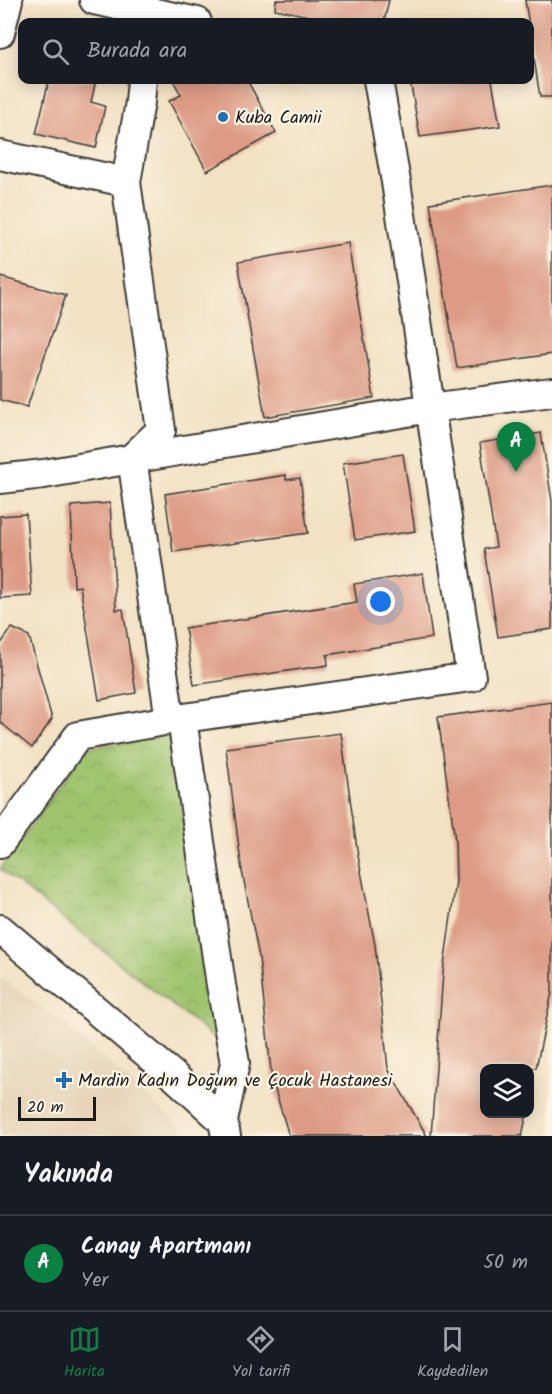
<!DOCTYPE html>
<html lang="tr">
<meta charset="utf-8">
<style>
body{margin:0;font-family:Kalam,sans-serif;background:#242831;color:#f1f3f6}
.controls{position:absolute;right:18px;bottom:18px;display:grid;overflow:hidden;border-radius:12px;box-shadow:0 3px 15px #0003}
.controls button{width:54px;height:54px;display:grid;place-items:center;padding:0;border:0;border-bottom:2px solid #363941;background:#171b24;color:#f1f3f6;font:30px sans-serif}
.scale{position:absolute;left:18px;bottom:15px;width:78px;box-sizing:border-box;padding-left:6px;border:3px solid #1c1c1c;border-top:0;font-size:16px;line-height:21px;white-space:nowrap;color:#1c1c1c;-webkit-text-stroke:4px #fcf5e5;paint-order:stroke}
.you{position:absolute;left:381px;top:602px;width:21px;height:21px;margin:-15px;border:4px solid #fff;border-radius:50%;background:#1a73e8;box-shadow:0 0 0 9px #1a73e833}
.badge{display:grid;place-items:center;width:39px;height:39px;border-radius:50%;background:#0b8043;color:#fff;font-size:20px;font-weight:700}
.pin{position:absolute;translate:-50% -50px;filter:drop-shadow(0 2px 3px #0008)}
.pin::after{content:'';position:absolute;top:32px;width:21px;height:18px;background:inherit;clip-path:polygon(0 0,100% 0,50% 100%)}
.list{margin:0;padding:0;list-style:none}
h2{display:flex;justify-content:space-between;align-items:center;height:78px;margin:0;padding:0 24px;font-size:26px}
h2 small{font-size:20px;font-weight:400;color:#9ea1a6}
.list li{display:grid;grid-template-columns:39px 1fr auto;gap:18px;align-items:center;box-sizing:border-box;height:96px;padding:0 24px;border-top:2px solid #363941}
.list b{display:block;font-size:22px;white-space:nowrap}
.list p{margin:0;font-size:20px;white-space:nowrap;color:#9ea1a6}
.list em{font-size:20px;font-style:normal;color:#9ea1a6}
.icon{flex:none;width:33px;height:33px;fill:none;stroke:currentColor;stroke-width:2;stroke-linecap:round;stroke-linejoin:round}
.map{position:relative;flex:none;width:552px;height:1136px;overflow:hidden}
.search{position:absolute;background:#171b24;box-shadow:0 3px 15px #0003;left:18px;right:18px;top:18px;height:66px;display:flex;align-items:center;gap:15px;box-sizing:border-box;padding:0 21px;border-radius:12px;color:#9ea1a6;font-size:22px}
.sheet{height:174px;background:#171b24}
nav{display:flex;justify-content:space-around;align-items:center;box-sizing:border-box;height:84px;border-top:2px solid #363941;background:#171b24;font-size:16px;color:#9ea1a6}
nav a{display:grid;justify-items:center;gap:3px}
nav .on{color:#0b8043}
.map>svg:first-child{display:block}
</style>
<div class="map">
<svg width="552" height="1136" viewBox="0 0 552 1136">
<defs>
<pattern id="park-crowns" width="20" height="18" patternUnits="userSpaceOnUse" patternTransform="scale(1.5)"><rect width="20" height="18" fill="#9fc46e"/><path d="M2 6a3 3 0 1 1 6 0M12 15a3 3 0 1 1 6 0" fill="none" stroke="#88a85f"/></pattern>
</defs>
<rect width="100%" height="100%" fill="#fcf5e5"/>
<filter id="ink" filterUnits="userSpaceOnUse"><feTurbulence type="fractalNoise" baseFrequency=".0167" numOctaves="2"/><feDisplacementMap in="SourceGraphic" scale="12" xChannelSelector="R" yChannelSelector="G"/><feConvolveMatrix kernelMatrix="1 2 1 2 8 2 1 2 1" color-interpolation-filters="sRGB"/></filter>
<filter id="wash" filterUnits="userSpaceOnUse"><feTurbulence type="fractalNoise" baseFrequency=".008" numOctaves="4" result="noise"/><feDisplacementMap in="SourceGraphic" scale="24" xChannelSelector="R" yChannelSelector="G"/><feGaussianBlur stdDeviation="1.35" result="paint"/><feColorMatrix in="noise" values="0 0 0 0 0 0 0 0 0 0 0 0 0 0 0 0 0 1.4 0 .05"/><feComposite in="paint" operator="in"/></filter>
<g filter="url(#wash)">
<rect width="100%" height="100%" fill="#f2e1c3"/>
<path fill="#e4d0b4" d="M 0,977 L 64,1024 L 191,1136 L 0,1136 Z"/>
<path fill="url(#park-crowns)" stroke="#5e7045" stroke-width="1.5" d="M 171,735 L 218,1041 L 0,869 L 87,748 Z"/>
<g id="blocks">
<g fill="#dd9b85">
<path d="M 276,0 L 389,0 L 384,22 L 337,22 L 275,9 Z"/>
<path d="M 525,0 L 552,0 L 552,97 L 540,97 Z"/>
<path d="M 49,80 L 96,80 L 91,102 L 105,106 L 96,148 L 36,134 Z"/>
<path d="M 173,80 L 247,80 L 276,133 L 207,171 L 169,101 L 181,95 Z"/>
<path d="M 410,80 L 492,80 L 500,126 L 420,137 Z"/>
<path d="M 552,185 L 552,354 L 457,368 L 430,203 Z"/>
<path d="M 348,243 L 374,398 L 265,417 L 238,262 Z"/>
<path d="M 0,277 L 66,295 L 27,407 L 0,400 Z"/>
<path d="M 541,433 L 552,501 L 552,629 L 498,637 L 484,549 L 496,547 L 480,443 Z"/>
<path d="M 403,454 L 415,531 L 355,540 L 343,463 Z"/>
<path d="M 286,475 L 286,480 L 300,478 L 308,533 L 173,552 L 165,494 Z"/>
<path d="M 110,503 L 116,610 L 123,609 L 136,693 L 99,700 L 80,586 L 74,587 L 71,506 Z"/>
<path d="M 26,514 L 32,596 L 0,598 L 0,516 Z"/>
<path d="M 423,573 L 432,638 L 327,655 L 328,665 L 194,685 L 185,628 L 357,602 L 354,584 Z"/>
<path d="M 12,628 L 29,636 L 52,719 L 32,748 L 0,722 L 0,645 Z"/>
<path d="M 552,702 L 552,992 L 536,1068 L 484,1068 L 484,1113 L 527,1113 L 522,1136 L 431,1136 L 443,973 L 456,881 L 455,840 L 438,717 Z"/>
<path d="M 341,733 L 358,856 L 375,945 L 388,1069 L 427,1136 L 289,1136 L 272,1080 L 259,957 L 242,871 L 226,748 Z"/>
</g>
</g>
</g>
<g filter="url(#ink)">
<use href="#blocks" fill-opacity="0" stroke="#3c3a35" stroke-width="1.5"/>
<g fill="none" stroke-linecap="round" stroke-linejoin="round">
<g stroke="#3c3a35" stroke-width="32">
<g id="street">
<path d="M 94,0 L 197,22"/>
<path d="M 0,33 L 8,0"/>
<path d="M 142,80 L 140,102 L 126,182 L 161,430 L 132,458 L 170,720"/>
<path d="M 0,155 L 126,182"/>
<path d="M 0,479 L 44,474 L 430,408 L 552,392"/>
<path d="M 182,719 L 221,985 L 235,1063 L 223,1121 L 226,1136"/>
<path d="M 0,843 L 78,736 L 170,720 L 471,677 L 396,182 L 378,80"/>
<path d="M 0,929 L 175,1077 L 223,1121"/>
</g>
</g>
<use href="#street" stroke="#fff" stroke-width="28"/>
</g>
</g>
<g fill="#1f6fb2" stroke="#fcf5e5" stroke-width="2">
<circle cx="223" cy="117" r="6"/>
<path d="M61 1071h6v6h6v6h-6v6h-6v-6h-6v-6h6z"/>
</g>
<g text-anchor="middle" stroke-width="4.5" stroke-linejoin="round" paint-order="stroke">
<g font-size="18" fill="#1c1c1c" stroke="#fcf5e5" text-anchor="start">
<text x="235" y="123">Kuba Camii</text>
<text x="78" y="1086">Mardin Kadın Doğum ve Çocuk Hastanesi</text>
</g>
</g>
</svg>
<div class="controls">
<button><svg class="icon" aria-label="layers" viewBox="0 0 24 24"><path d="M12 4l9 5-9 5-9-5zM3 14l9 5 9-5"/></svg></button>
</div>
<div class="scale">20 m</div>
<div class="you"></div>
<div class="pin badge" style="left:516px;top:472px">A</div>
<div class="search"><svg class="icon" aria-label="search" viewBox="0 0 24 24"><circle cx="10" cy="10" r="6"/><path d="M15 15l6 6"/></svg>Burada ara</div>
</div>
<section class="sheet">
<h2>Yakında<small></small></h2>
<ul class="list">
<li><span class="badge">A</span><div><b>Canay Apartmanı</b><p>Yer</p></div><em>50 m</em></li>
</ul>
</section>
<nav>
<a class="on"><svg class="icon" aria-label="map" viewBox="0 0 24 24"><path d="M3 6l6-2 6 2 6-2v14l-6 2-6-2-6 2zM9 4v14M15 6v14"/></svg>Harita</a>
<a><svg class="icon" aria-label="directions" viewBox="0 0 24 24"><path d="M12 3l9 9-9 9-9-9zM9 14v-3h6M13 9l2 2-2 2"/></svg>Yol tarifi</a>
<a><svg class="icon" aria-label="saved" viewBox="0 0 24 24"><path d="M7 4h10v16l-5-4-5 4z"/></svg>Kaydedilen</a>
</nav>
